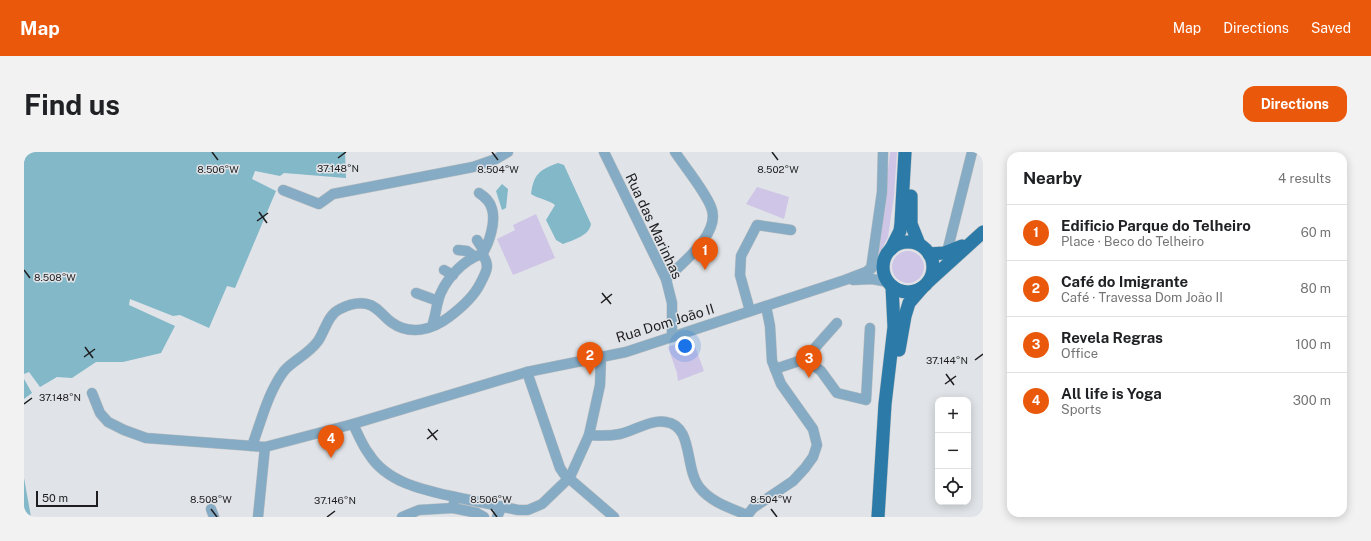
<!DOCTYPE html>
<meta charset="utf-8">
<style>
body{margin:0;font-family:"Public Sans",sans-serif;background:#f2f2f2;color:#202124}
.controls{position:absolute;right:12px;bottom:12px;display:grid;overflow:hidden;border-radius:8px;box-shadow:0 2px 10px #0003}
.controls button{width:36px;height:36px;display:grid;place-items:center;padding:0;border:0;border-bottom:1px solid #e0e0e0;background:#fff;color:#202124;font:20px sans-serif}
.scale{position:absolute;left:12px;bottom:10px;width:62px;box-sizing:border-box;padding-left:4px;border:2px solid #1e1e20;border-top:0;font-size:11px;line-height:14px;white-space:nowrap;color:#1e1e20;-webkit-text-stroke:3px #e0e3e7;paint-order:stroke}
.you{position:absolute;left:661px;top:194px;width:14px;height:14px;margin:-10px;border:3px solid #fff;border-radius:50%;background:#1a73e8;box-shadow:0 0 0 6px #1a73e833}
.badge{display:grid;place-items:center;width:26px;height:26px;border-radius:50%;background:#ea580c;color:#fff;font-size:13px;font-weight:700}
.pin{position:absolute;translate:-50% -33px;filter:drop-shadow(0 1px 2px #0008)}
.pin::after{content:'';position:absolute;top:21px;width:14px;height:12px;background:inherit;clip-path:polygon(0 0,100% 0,50% 100%)}
.list{margin:0;padding:0;list-style:none}
h2{display:flex;justify-content:space-between;align-items:center;height:52px;margin:0;padding:0 16px;font-size:17px}
h2 small{font-size:13px;font-weight:400;color:#757577}
.list li{display:grid;grid-template-columns:26px 1fr auto;gap:12px;align-items:center;box-sizing:border-box;height:56px;padding:0 16px;border-top:1px solid #e0e0e0}
.list b{display:block;font-size:15px;white-space:nowrap}
.list p{margin:0;font-size:13px;white-space:nowrap;color:#757577}
.list em{font-size:13px;font-style:normal;color:#757577}
.icon{flex:none;width:22px;height:22px;fill:none;stroke:currentColor;stroke-width:2;stroke-linecap:round;stroke-linejoin:round}
.map{position:relative;flex:none;width:959px;height:365px;overflow:hidden;border-radius:12px}
header{display:flex;align-items:center;gap:24px;box-sizing:border-box;height:56px;padding:0 20px;background:#ea580c;color:#fff}
header strong{font-size:19px}
nav{display:flex;gap:22px;margin-inline-start:auto;font-size:14px}
.intro{display:flex;align-items:center;justify-content:space-between;box-sizing:border-box;height:96px;padding:0 24px}
h1{margin:0;font-size:28px}
.button{padding:10px 18px;border-radius:12px;background:#ea580c;color:#fff;font-size:14px;font-weight:700}
main{display:flex;gap:24px;padding:0 24px}
aside{flex:1;background:#fff;border-radius:12px;box-shadow:0 2px 10px #0003}
.map>svg:first-child{display:block}
</style>
<header>
<strong>Map</strong>
<nav><a>Map</a><a>Directions</a><a>Saved</a></nav>
</header>
<div class="intro"><h1>Find us</h1><a class="button">Directions</a></div>
<main>
<div class="map">
<svg width="959" height="365" viewBox="0 0 959 365">
<rect width="100%" height="100%" fill="#e0e3e7"/>
<g fill="#cfc5e6">
<path d="M 866,0 L 873,0 L 870,44 L 864,85 L 854,105 Z"/>
<path d="M 733,35 L 765,45 L 760,67 L 722,52 Z"/>
<path d="M 512,62 L 531,106 L 489,123 L 473,87 L 491,78 L 489,73 Z"/>
<circle cx="884" cy="115" r="16"/>
<path d="M 668,186 L 680,219 L 654,229 L 653,221 L 644,195 Z"/>
</g>
<g fill="#82b8c8">
<path d="M 0,0 L 321,0 L 322,26 L 260,21 L 256,24 L 231,19 L 228,27 L 252,39 L 211,136 L 203,134 L 185,176 L 156,163 L 149,164 L 106,147 L 105,153 L 151,174 L 137,201 L 99,210 L 72,210 L 48,226 L 33,225 L 16,235 L 5,220 L 0,222 Z"/>
<path d="M 534,11 L 540,13 L 567,72 C 565,84 549,88 539,92 L 532,88 L 522,68 L 531,53 C 525,48 515,47 507,42 C 510,22 515,18 534,11 Z"/>
<path d="M 478,32 L 484,37 L 482,56 L 478,58 L 472,39 Z"/>
<path d="M 0,227 L 8,241 L 0,247 Z"/>
<path d="M 0,326 L 7,365 L 0,365 Z"/>
</g>
<g fill="none" stroke-linecap="round" stroke-linejoin="round">
<g stroke="#bdc0c3" stroke-width="11">
<g id="minor">
<path d="M 580,0 L 642,127 L 648,151 L 648,185"/>
<path d="M 259,38 L 295,52 L 309,42 L 449,15 L 472,7 L 484,0"/>
<path d="M 455,41 C 461,45 466,49 468,57 C 472,70 465,92 458,102"/>
<path d="M 453,88 L 460,99"/>
<path d="M 434,98 L 443,99 L 450,104"/>
<path d="M 925,105 L 923,100 L 948,0"/>
<path d="M 847,117 L 858,40 L 859,0"/>
<path d="M 420,118 L 429,123"/>
<path d="M 642,127 C 658,111 698,81 687,55 C 681,39 661,15 651,0"/>
<path d="M 829,128 L 848,127 L 864,130"/>
<path d="M 392,141 L 414,149"/>
<path d="M 726,159 L 716,123 L 717,104 L 733,73 L 767,78"/>
<path d="M 781,207 L 797,219 L 813,241 L 842,248 L 846,176"/>
<path d="M 751,217 L 781,207 L 813,171"/>
<path d="M 503,220 L 536,316 L 540,322 L 590,365"/>
<path d="M 68,241 L 76,261 L 84,270 L 100,278 L 122,286 L 241,295 L 329,272 L 503,220 L 602,200 L 821,128 L 842,120 L 862,104"/>
<path d="M 329,272 C 334,282 338,293 345,302 C 363,331 400,338 431,345"/>
<path d="M 565,283 C 576,284 586,284 596,282 C 610,279 627,267 642,270 C 670,274 660,317 676,336 C 687,350 706,356 723,363"/>
<path d="M 228,294 C 237,270 244,240 260,219 C 268,209 285,202 294,189 C 301,179 304,162 316,157 C 324,153 334,150 343,152 C 353,154 359,164 367,170 C 386,184 408,178 425,165 C 437,156 449,146 456,132 C 462,120 467,114 458,102 C 438,108 419,130 414,149 C 412,157 411,166 408,174"/>
<path d="M 187,357 L 190,365"/>
<path d="M 234,365 L 241,295"/>
<path d="M 378,365 L 395,358 L 429,356"/>
<path d="M 460,365 L 453,361 L 429,356 L 431,345 L 494,358 L 504,358 L 518,352 L 546,325 L 565,283 L 576,233 L 577,204"/>
<path d="M 473,365 L 478,354"/>
<path d="M 722,365 L 729,356 L 769,329 L 781,316 L 789,305 L 793,293 L 789,277 L 757,232 L 748,209 L 746,174 L 742,154"/>
</g>
</g>
<g stroke="#bdc0c3" stroke-width="14">
<g id="major">
<path d="M 887,44 L 887,72 L 895,92"/>
<circle cx="884" cy="115" r="25"/>
<path d="M 867,97 L 876,79 L 877,71 L 881,0"/>
<path d="M 905,102 L 920,101 L 938,94"/>
<path d="M 905,129 L 959,80"/>
<path d="M 875,198 L 881,164 L 885,151 L 898,136"/>
<path d="M 854,365 L 861,252 L 870,175 L 868,134"/>
</g>
</g>
<use href="#minor" stroke="#86abc4" stroke-width="10"/>
<use href="#major" stroke="#2b7aa7" stroke-width="13"/>
</g>
<path fill="none" stroke="#1e1e20" stroke-width="1.5" d="M 188,0 L 194,8M 468,0 L 474,8M 748,0 L 754,8M 314,6 L 322,0M 235,60 L 243,71M 233,69 L 244,61M 0,118 L 6,126M 578,141 L 587,152M 577,151 L 588,142M 61,195 L 69,206M 60,205 L 71,197M 951,208 L 959,202M 922,222 L 930,233M 921,232 L 932,224M 0,252 L 8,246M 404,277 L 413,288M 403,287 L 414,278M 187,357 L 193,365M 467,357 L 473,365M 747,357 L 753,365M 303,365 L 311,359"/>
<g text-anchor="middle" stroke-width="3" stroke-linejoin="round" paint-order="stroke">
<g font-size="14" fill="#1e1e20" stroke="#e0e3e7">
<text transform="translate(630 74) rotate(65)" y="5">Rua das Marinhas</text>
<text transform="translate(641 171) rotate(-17)" y="5">Rua Dom João II</text>
</g>
</g>
<g font-size="10" text-anchor="middle" fill="#1e1e20" stroke="#e0e3e7" stroke-width="3" stroke-linejoin="round" paint-order="stroke">
<text x="314" y="20">37.148°N</text>
<text x="754" y="21">8.502°W</text>
<text x="194" y="21">8.506°W</text>
<text x="474" y="21">8.504°W</text>
<text x="31" y="129">8.508°W</text>
<text x="923" y="212">37.144°N</text>
<text x="36" y="249">37.148°N</text>
<text x="187" y="351">8.508°W</text>
<text x="467" y="351">8.506°W</text>
<text x="747" y="351">8.504°W</text>
<text x="311" y="352">37.146°N</text>
</g>
</svg>
<div class="controls">
<button>+</button>
<button>−</button>
<button><svg class="icon" aria-label="locate" viewBox="0 0 24 24"><circle cx="12" cy="12" r="6"/><path d="M12 2v4M12 18v4M2 12h4M18 12h4"/></svg></button>
</div>
<div class="scale">50 m</div>
<div class="you"></div>
<div class="pin badge" style="left:681px;top:118px">1</div>
<div class="pin badge" style="left:566px;top:223px">2</div>
<div class="pin badge" style="left:785px;top:226px">3</div>
<div class="pin badge" style="left:307px;top:306px">4</div>
</div>
<aside>
<h2>Nearby<small>4 results</small></h2>
<ul class="list">
<li><span class="badge">1</span><div><b>Edificio Parque do Telheiro</b><p>Place · Beco do Telheiro</p></div><em>60 m</em></li>
<li><span class="badge">2</span><div><b>Café do Imigrante</b><p>Café · Travessa Dom João II</p></div><em>80 m</em></li>
<li><span class="badge">3</span><div><b>Revela Regras</b><p>Office</p></div><em>100 m</em></li>
<li><span class="badge">4</span><div><b>All life is Yoga</b><p>Sports</p></div><em>300 m</em></li>
</ul>
</aside>
</main>
